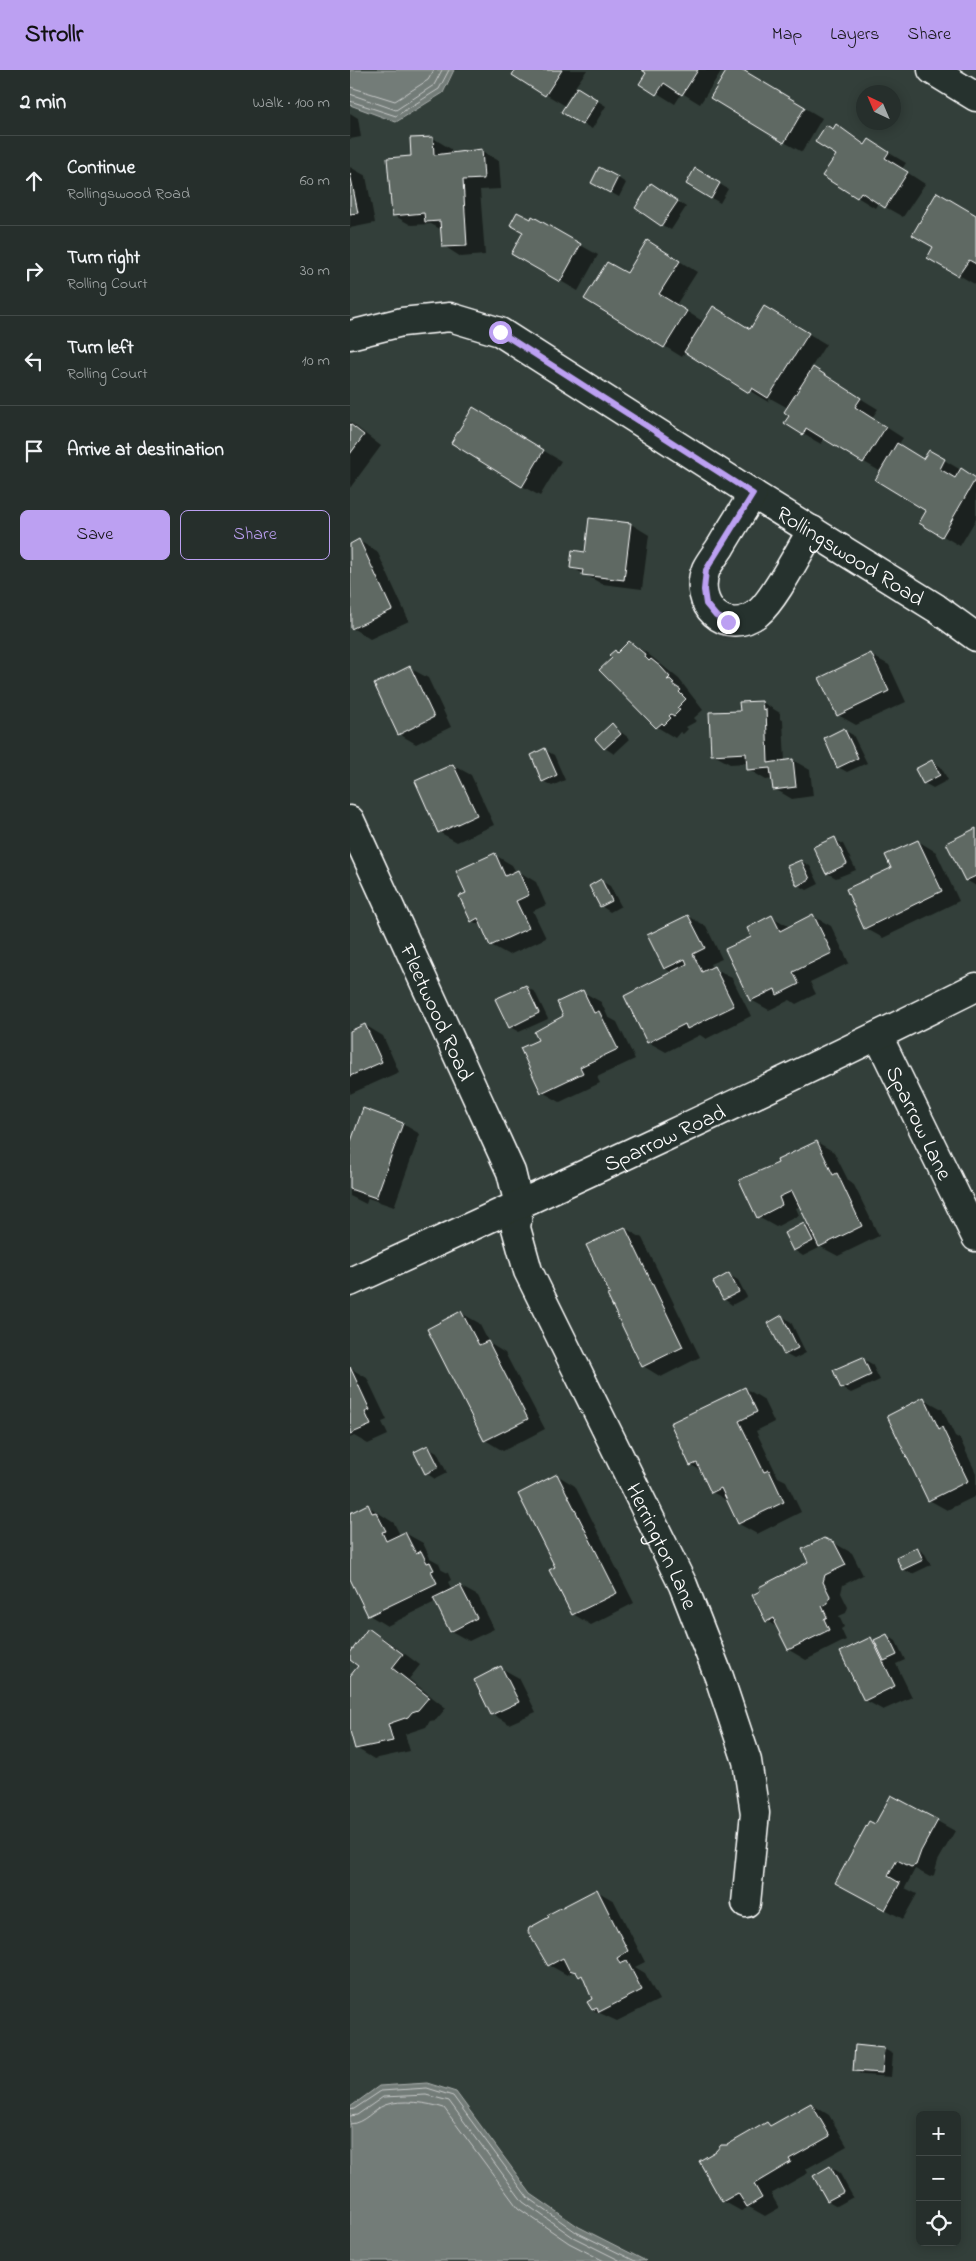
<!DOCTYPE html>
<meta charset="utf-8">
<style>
body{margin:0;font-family:"Indie Flower",sans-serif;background:#323b38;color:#f1f3f6}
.controls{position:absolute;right:15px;bottom:15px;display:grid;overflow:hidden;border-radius:8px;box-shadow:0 2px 12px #0003}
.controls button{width:45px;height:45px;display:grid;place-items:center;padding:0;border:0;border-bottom:1px solid #424a48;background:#262f2c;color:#f1f3f6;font:25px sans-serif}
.compass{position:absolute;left:506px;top:15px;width:45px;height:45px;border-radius:50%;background:#262f2c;box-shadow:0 2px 12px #0003;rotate:316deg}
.stop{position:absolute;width:15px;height:15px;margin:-11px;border:4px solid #bca0f2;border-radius:50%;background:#fff}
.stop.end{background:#bca0f2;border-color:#fff;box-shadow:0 1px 5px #0008}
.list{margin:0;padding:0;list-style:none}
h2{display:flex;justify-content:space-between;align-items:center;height:65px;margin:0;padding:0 20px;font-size:21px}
h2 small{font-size:16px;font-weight:400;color:#a4a9a9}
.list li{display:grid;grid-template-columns:32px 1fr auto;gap:15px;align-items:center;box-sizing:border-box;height:90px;padding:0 20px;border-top:1px solid #424a48}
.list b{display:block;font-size:19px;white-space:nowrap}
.list p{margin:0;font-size:16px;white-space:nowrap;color:#a4a9a9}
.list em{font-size:16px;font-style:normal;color:#a4a9a9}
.actions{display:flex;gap:10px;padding:15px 20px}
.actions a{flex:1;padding:11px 0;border:1px solid #bca0f2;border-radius:8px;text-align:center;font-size:18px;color:#bca0f2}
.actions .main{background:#bca0f2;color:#111}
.icon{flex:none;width:28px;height:28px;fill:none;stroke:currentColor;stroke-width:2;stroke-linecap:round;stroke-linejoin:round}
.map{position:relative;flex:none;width:626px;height:2191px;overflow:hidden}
header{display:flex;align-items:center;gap:30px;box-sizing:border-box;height:70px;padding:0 25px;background:#bca0f2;color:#111}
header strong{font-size:24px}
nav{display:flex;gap:28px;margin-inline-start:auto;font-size:18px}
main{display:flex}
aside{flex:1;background:#262f2c}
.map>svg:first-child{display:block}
</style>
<header>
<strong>Strollr</strong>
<nav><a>Map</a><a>Layers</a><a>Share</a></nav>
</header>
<main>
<aside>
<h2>2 min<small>Walk · 100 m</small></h2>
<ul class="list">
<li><svg class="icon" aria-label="ahead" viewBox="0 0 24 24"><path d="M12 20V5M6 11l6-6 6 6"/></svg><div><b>Continue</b><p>Rollingswood Road</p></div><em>60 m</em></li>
<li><svg class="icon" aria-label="right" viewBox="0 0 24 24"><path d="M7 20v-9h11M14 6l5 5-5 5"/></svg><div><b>Turn right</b><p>Rolling Court</p></div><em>30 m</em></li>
<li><svg class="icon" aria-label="left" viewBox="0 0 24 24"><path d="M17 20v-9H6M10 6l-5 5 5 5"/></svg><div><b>Turn left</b><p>Rolling Court</p></div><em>10 m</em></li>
<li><svg class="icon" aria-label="arrive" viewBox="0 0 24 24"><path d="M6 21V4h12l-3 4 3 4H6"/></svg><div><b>Arrive at destination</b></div></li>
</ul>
<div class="actions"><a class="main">Save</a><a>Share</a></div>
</aside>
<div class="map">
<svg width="626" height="2191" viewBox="0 0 626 2191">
<rect width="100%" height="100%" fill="#333f3a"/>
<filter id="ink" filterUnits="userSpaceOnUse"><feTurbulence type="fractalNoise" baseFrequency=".02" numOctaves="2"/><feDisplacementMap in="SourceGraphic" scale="10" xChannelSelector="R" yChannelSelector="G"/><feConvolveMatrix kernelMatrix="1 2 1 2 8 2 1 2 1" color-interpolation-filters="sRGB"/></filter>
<g filter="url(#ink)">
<g fill="#737b78" stroke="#abb0ae">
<path d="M 0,0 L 104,0 L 93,23 L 46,52 L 0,35 Z"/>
<path d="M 77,2013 L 106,2022 L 181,2124 L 229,2157 L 296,2191 L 0,2191 L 0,2037 L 29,2016 Z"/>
</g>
<g fill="#0007">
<path d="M 166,0 L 237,0 L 225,17 L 256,36 L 242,59 L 213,42 L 225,22 L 223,21 L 214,35 L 163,5 Z"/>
<path d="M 294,0 L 372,0 L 350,34 L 332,23 L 325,34 L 291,13 L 298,2 Z"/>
<path d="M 379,0 L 391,0 L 472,48 L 452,82 L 434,72 Z"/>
<path d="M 0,43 L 8,48 L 11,67 L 0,69 Z"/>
<path d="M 487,56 L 517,75 L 519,71 L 556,93 L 552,99 L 575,114 L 553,147 L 528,133 L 525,138 L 507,127 L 488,85 L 484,61 Z"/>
<path d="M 83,68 L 101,79 L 101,84 L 132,81 L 149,91 L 151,119 L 130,120 L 135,185 L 111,187 L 94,176 L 92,160 L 81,154 L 61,155 L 43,145 L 63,87 Z"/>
<path d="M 0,97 L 16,106 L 25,153 L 0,158 Z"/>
<path d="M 346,100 L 378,119 L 370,133 L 338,114 Z"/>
<path d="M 268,108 L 276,113 L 269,127 L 251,117 Z"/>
<path d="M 310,120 L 336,137 L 321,160 L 312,155 Z"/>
<path d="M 626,146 L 626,215 L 578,187 Z"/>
<path d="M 183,148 L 248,185 L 228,221 L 162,183 Z"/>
<path d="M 315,182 L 347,202 L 326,235 L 354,252 L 400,260 L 432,248 L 476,274 L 461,298 L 528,339 L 522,348 L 553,368 L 548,375 L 574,390 L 579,381 L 626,409 L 626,449 L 610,476 L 571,453 L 578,441 L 531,402 L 474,368 L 471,374 L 453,364 L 438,338 L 420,328 L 418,332 L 336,281 L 332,287 L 236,228 Z"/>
<path d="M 141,349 L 211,391 L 190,426 L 172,416 Z"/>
<path d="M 0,352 L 31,376 L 0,418 Z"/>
<path d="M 240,449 L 281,454 L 299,465 L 292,519 L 252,514 L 221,497 L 236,483 Z"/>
<path d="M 9,471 L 27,481 L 59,551 L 20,569 L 2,558 L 0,553 L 0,475 Z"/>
<path d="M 280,573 L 297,583 L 329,609 L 353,640 L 344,648 L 347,651 L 336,657 L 338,659 L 333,664 L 330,662 L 325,668 L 307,657 L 251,600 Z"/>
<path d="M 521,585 L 539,595 L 556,632 L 506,655 L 488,645 Z"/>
<path d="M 60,598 L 78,608 L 101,657 L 66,674 L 49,664 Z"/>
<path d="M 412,632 L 430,643 L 430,649 L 433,651 L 435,691 L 443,690 L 460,700 L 463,726 L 442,729 L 425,719 L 423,709 L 416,710 L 398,699 L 398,693 L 380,694 L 362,684 L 391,642 Z"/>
<path d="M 262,655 L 280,669 L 264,684 L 255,678 L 246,669 Z"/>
<path d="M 494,660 L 503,665 L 517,693 L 497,702 L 488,697 Z"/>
<path d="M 195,680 L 204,685 L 215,710 L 202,716 L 193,711 Z"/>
<path d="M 582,691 L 591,697 L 598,710 L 583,718 L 574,713 Z"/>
<path d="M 103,695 L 121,705 L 144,755 L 107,772 L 89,762 Z"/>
<path d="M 626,760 L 626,816 L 616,810 Z"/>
<path d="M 484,769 L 493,774 L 506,800 L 486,808 L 477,803 Z"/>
<path d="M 568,771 L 586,782 L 609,831 L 533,868 L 515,858 L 543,799 Z"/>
<path d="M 145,785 L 162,795 L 166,802 L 168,801 L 186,812 L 196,835 L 183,841 L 196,868 L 159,885 L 141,875 L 133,857 L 122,851 L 117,823 Z"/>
<path d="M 451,791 L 460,796 L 469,814 L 457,820 L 448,815 Z"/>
<path d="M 251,811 L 260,816 L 271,836 L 260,842 L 251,836 Z"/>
<path d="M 338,846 L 356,856 L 372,889 L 360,894 L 362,898 L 382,908 L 401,946 L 356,969 L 350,965 L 316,982 L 298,972 L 323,903 L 314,898 Z"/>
<path d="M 463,846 L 481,856 L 499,893 L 460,912 L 466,924 L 446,934 L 440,930 L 419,940 L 401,930 L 403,867 L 422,847 L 440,857 Z"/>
<path d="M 176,917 L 185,922 L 198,949 L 169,962 L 160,957 Z"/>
<path d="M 233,922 L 251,932 L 258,947 L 267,952 L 285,989 L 247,1007 L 250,1013 L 210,1032 L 192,1022 L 190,971 L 215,946 Z"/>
<path d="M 15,955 L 33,966 L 49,1002 L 0,1024 L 0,958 L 2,962 Z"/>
<path d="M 53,1054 L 70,1064 L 44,1137 L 18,1128 L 16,1134 L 0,1126 L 0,1078 Z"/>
<path d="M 467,1072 L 484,1082 L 499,1112 L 504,1115 L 529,1166 L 488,1186 L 471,1177 L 453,1186 L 444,1180 L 454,1154 L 462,1159 L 450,1136 L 446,1138 L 449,1145 L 426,1157 L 408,1147 L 430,1093 Z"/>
<path d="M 275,1158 L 292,1168 L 350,1287 L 311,1307 L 293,1296 L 262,1224 Z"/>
<path d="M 379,1205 L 388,1210 L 397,1227 L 382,1235 L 374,1229 Z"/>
<path d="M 111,1243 L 129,1253 L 139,1273 L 155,1283 L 195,1359 L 153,1381 L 135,1370 Z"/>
<path d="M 432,1246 L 441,1252 L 456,1283 L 444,1289 L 435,1284 Z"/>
<path d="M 513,1289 L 522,1294 L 530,1310 L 501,1323 L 492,1318 Z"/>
<path d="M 0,1298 L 17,1308 L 37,1350 L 32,1352 L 38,1365 L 18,1374 L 4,1366 L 0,1368 Z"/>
<path d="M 395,1318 L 413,1329 L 424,1352 L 406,1361 L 428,1407 L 436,1411 L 451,1442 L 407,1464 L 389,1454 L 378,1431 L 362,1422 L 352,1401 L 341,1395 Z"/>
<path d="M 574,1329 L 592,1339 L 605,1366 L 610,1369 L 626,1403 L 626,1426 L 597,1440 L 579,1430 Z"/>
<path d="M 78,1377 L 87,1382 L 97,1403 L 85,1409 L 76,1403 L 66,1383 Z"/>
<path d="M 207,1405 L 225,1416 L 284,1533 L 241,1555 L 223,1544 L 206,1498 Z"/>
<path d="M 18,1436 L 44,1453 L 50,1465 L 55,1463 L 73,1473 L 80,1488 L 89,1493 L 92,1500 L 98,1503 L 101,1510 L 98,1512 L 102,1520 L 110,1516 L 128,1526 L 144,1559 L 119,1571 L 101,1561 L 87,1531 L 37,1556 L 19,1545 L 0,1506 L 0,1444 Z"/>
<path d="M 484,1473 L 502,1483 L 513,1505 L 493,1515 L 491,1523 L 498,1537 L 496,1543 L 489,1546 L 494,1557 L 491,1559 L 496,1570 L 456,1590 L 439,1580 L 428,1558 L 417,1551 L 460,1493 Z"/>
<path d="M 567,1478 L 575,1484 L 581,1495 L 562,1504 L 553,1499 Z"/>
<path d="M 19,1559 L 36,1570 L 70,1595 L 59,1609 L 96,1638 L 86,1650 L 80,1651 L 76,1657 L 55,1664 L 60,1681 L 24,1689 L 6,1678 L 0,1660 L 0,1608 L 9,1596 L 0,1589 L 0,1585 Z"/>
<path d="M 537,1565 L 546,1571 L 555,1590 L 546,1594 L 562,1627 L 533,1640 L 515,1630 L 521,1568 L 525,1571 Z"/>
<path d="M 151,1598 L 169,1608 L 186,1642 L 159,1654 L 142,1644 Z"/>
<path d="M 587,1751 L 605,1761 L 588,1791 L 584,1805 L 580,1807 L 565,1799 L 555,1818 L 567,1824 L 553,1849 L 504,1822 L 525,1756 Z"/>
<path d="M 247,1821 L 264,1831 L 295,1892 L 285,1897 L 295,1903 L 309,1930 L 267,1951 L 243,1940 L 244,1930 L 235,1909 L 224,1901 L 217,1905 L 199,1895 Z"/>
<path d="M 534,1979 L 543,1984 L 541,2007 L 513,2005 L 504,2000 Z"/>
<path d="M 461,2034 L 479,2045 L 497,2076 L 456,2099 L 458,2103 L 421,2124 L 429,2138 L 415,2146 L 399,2137 L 391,2141 L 373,2131 L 377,2076 L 417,2054 L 422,2056 Z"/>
<path d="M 480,2097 L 489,2102 L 503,2127 L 487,2136 L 478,2131 L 464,2106 Z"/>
</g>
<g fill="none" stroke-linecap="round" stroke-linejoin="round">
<g stroke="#c7cac9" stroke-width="1">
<path d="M 0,17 L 45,31 L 78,10 L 84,0"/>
<path d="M 0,24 L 46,40 L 84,15 L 92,0"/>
<path d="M 0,31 L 46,46 L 89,19 L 99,0"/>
<path d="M 0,2040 L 4,2039 L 31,2021 L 77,2018 L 103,2026 L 178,2128 L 226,2162 L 285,2191"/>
<path d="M 0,2046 L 7,2045 L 33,2027 L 76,2025 L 99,2031 L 173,2132 L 223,2167 L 271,2191"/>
<path d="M 0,2054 C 15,2053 22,2040 35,2035 C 50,2029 79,2033 94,2038 L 168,2138 L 219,2173 L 254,2191"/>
</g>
</g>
<g fill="#5f6964" stroke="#fff">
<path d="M 165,0 L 212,0 L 195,26 L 162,5 Z"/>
<path d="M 292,0 L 348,0 L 332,25 L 314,13 L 306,25 L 289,14 L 296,3 Z"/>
<path d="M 377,0 L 393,0 L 455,37 L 434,73 L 360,28 Z"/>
<path d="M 227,17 L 248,30 L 232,55 L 211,42 Z"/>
<path d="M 486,54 L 515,75 L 519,69 L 539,82 L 535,88 L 558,102 L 535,138 L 511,122 L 507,128 L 472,106 L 486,85 L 465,72 L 476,55 L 483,59 Z"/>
<path d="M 83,67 L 84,85 L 132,79 L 134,109 L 113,110 L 117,176 L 92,177 L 90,151 L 75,152 L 74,143 L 42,146 L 37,88 L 61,86 L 60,68 Z"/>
<path d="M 249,97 L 268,107 L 260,123 L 241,113 Z"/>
<path d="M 345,98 L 370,113 L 361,129 L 336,114 Z"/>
<path d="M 0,103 L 8,143 L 0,144 Z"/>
<path d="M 301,113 L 328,131 L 311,156 L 285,138 Z"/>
<path d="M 587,122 L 626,145 L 626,194 L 619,190 L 608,206 L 577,188 L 583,177 L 562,165 Z"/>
<path d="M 167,142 L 181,149 L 182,146 L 231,174 L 210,212 L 161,184 L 173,162 L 160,155 Z"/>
<path d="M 297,170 L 330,191 L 309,224 L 337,241 L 314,278 L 234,229 L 257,192 L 277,203 Z"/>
<path d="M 363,236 L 400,259 L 414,236 L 459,263 L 418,328 L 402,318 L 399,323 L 334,282 Z"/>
<path d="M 463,297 L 511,328 L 505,337 L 536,357 L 513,393 L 456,358 L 453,365 L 434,353 L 439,346 L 434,342 Z"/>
<path d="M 123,337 L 194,380 L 172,417 L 101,373 Z"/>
<path d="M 0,354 L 14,365 L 0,384 Z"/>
<path d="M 547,373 L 573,389 L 579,380 L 595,389 L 590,399 L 605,408 L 611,398 L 626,408 L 592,467 L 569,453 L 576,441 L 525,410 Z"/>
<path d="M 239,448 L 281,453 L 274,510 L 232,505 L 233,500 L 220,498 L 222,480 L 235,482 Z"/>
<path d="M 9,469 L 42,540 L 1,559 L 0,474 Z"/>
<path d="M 279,571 L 296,585 L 295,587 L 299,591 L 301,589 L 311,597 L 320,607 L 317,610 L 320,609 L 324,613 L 322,614 L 331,620 L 329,622 L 336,629 L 327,638 L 330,640 L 324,646 L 321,644 L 319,646 L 321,648 L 314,655 L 312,653 L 306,658 L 249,600 L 262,588 L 259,585 L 265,580 L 267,583 Z"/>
<path d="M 521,583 L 539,621 L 487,646 L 469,608 Z"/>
<path d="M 60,596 L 84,647 L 48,665 L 24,614 Z"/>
<path d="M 412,631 L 413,640 L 416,639 L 418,693 L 443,689 L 446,717 L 423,720 L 420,698 L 397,700 L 396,683 L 361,685 L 359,642 L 390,641 L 389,632 Z"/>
<path d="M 262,653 L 271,664 L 254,679 L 245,669 Z"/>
<path d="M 494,658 L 508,688 L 487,698 L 474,668 Z"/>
<path d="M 195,678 L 207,705 L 192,712 L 181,685 Z"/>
<path d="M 582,690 L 590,705 L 573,714 L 565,699 Z"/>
<path d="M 103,694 L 127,745 L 88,763 L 65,711 Z"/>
<path d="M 626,758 L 626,806 L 615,811 L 596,773 Z"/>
<path d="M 485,767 L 497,794 L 476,804 L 463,777 Z"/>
<path d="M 568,770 L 592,821 L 514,859 L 496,819 L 541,798 L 535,785 Z"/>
<path d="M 145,783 L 155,806 L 168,800 L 179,825 L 166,831 L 179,858 L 140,876 L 128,848 L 121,852 L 109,826 L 116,823 L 106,801 Z"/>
<path d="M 451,790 L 460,809 L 447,816 L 437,796 Z"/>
<path d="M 251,809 L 262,831 L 250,837 L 239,816 Z"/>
<path d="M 463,844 L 482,883 L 443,902 L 449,914 L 427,925 L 425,919 L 400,931 L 375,879 L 401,867 L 397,858 L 422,845 L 430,861 Z"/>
<path d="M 338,845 L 355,878 L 343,884 L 352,902 L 364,896 L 384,936 L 337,959 L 335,954 L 297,973 L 274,926 L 337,894 L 335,889 L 314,899 L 297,865 Z"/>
<path d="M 176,915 L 189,943 L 159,958 L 145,929 Z"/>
<path d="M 233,920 L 244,943 L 249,941 L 268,979 L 230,997 L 233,1003 L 191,1023 L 170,978 L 188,970 L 184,962 L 213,946 L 207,932 Z"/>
<path d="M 15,954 L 32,992 L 0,1006 L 0,961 Z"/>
<path d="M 13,1038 L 53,1053 L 26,1128 L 0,1119 L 0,1074 Z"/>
<path d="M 467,1071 L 483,1105 L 487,1103 L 512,1156 L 469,1177 L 442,1121 L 429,1127 L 432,1135 L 407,1148 L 389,1110 L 428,1093 L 427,1090 Z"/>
<path d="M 454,1153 L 463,1171 L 443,1181 L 434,1163 Z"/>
<path d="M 275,1157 L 333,1277 L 292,1297 L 257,1225 L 260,1224 L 236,1175 Z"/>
<path d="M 379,1203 L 389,1222 L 373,1230 L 363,1212 Z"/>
<path d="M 111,1241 L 129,1275 L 138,1271 L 178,1349 L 134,1371 L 77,1259 Z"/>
<path d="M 432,1245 L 448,1278 L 434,1285 L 418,1253 Z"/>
<path d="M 513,1287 L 521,1305 L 491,1319 L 483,1300 Z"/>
<path d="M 0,1297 L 20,1340 L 15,1342 L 21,1355 L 0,1364 Z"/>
<path d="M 395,1317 L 407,1342 L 389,1351 L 414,1402 L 419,1400 L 434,1432 L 388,1454 L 371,1418 L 361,1423 L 347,1393 L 340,1396 L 320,1353 Z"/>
<path d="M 574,1327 L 589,1359 L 592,1357 L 618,1411 L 578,1431 L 537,1346 Z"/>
<path d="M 78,1375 L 89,1397 L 75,1404 L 64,1382 Z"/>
<path d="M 207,1404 L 267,1523 L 222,1545 L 199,1500 L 205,1497 L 168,1424 Z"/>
<path d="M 18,1434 L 22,1443 L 26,1442 L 36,1461 L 32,1462 L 36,1471 L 55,1462 L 66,1484 L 71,1481 L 77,1493 L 80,1492 L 84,1500 L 81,1501 L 87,1513 L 18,1546 L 0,1509 L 0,1443 Z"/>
<path d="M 474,1468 L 484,1472 L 496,1495 L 475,1505 L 473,1512 L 480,1526 L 478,1533 L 472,1536 L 477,1547 L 474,1549 L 479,1560 L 438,1580 L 424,1552 L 425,1551 L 424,1548 L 416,1552 L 402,1525 L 410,1521 L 409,1517 L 458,1492 L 452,1479 Z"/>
<path d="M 567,1477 L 573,1490 L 552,1500 L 546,1487 Z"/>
<path d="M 110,1515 L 127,1548 L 100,1562 L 83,1528 Z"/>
<path d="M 18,1558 L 53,1584 L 42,1598 L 79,1627 L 68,1640 L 62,1642 L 58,1647 L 38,1654 L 43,1671 L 5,1679 L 0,1661 L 0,1606 L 8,1596 L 0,1590 L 0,1583 Z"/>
<path d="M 537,1564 L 547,1585 L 534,1591 L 524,1570 Z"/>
<path d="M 521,1567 L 545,1616 L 514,1631 L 490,1582 Z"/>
<path d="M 151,1596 L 169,1632 L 141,1645 L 124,1610 Z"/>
<path d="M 541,1725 L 588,1750 L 571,1781 L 566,1795 L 561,1797 L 547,1790 L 538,1806 L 550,1813 L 535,1840 L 485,1813 L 519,1751 L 525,1754 Z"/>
<path d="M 247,1819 L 278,1881 L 267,1888 L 270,1894 L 277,1891 L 292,1920 L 249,1942 L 247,1938 L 242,1940 L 237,1932 L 242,1929 L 232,1905 L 229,1907 L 226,1902 L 219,1900 L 213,1888 L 198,1896 L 178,1862 L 179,1858 L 199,1847 L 197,1845 Z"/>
<path d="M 505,1975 L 534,1978 L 532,2003 L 503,2001 Z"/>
<path d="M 461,2033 L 480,2066 L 439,2089 L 441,2092 L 404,2114 L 412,2128 L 397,2137 L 388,2123 L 372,2132 L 349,2091 L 366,2081 L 371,2075 L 377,2075 L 417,2052 L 420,2056 Z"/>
<path d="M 480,2096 L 494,2122 L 477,2131 L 463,2106 Z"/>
</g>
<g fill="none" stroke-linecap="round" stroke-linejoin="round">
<g stroke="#fff" stroke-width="31">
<g id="street">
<path d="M 582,0 L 626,27"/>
<path id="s1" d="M 0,265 L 52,252 L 100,247 L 150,262 L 403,424 L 586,538 L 626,567"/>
<path d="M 403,424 C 392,442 381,459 371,476 C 366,484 360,491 356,499 C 342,534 375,568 408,543 C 425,529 449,481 462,460"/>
<path id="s2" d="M 0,750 L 161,1102 L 169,1135 L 166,1158 L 178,1201 L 333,1515 L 369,1607 L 397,1691 L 405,1743 L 396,1833"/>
<path id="s3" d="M 528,966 L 626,1167"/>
<path id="s4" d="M 0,1212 C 210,1116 420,1020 626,917"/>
</g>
</g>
<use href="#street" stroke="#26332d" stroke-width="28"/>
</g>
</g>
<g fill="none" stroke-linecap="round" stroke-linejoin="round" filter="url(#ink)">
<path stroke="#bca0f2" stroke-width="6" d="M 150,262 L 403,424 L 356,500 L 354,520 L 356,534 L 366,546 L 378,552"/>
</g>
<g text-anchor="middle" stroke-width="4" stroke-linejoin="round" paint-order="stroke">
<g font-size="22" fill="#fff" stroke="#26332d">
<text dy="8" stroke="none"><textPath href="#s1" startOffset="570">Rollingswood Road</textPath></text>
<text dy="8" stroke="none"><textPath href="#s2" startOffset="211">Fleetwood Road</textPath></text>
<text dy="8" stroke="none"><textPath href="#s3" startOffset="96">Sparrow Lane</textPath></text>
<text dy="8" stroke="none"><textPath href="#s4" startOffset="346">Sparrow Road</textPath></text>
<text dy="8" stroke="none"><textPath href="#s2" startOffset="795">Herrington Lane</textPath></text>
</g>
</g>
</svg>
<div class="controls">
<button>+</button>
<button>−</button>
<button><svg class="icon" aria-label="locate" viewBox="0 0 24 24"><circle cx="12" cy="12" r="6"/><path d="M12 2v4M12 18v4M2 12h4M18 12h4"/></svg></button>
</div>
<svg class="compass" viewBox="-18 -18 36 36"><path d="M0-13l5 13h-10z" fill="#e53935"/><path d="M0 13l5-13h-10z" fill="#a4a9a9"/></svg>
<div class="stop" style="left:150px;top:262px"></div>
<div class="stop end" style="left:378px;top:552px"></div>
</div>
</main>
